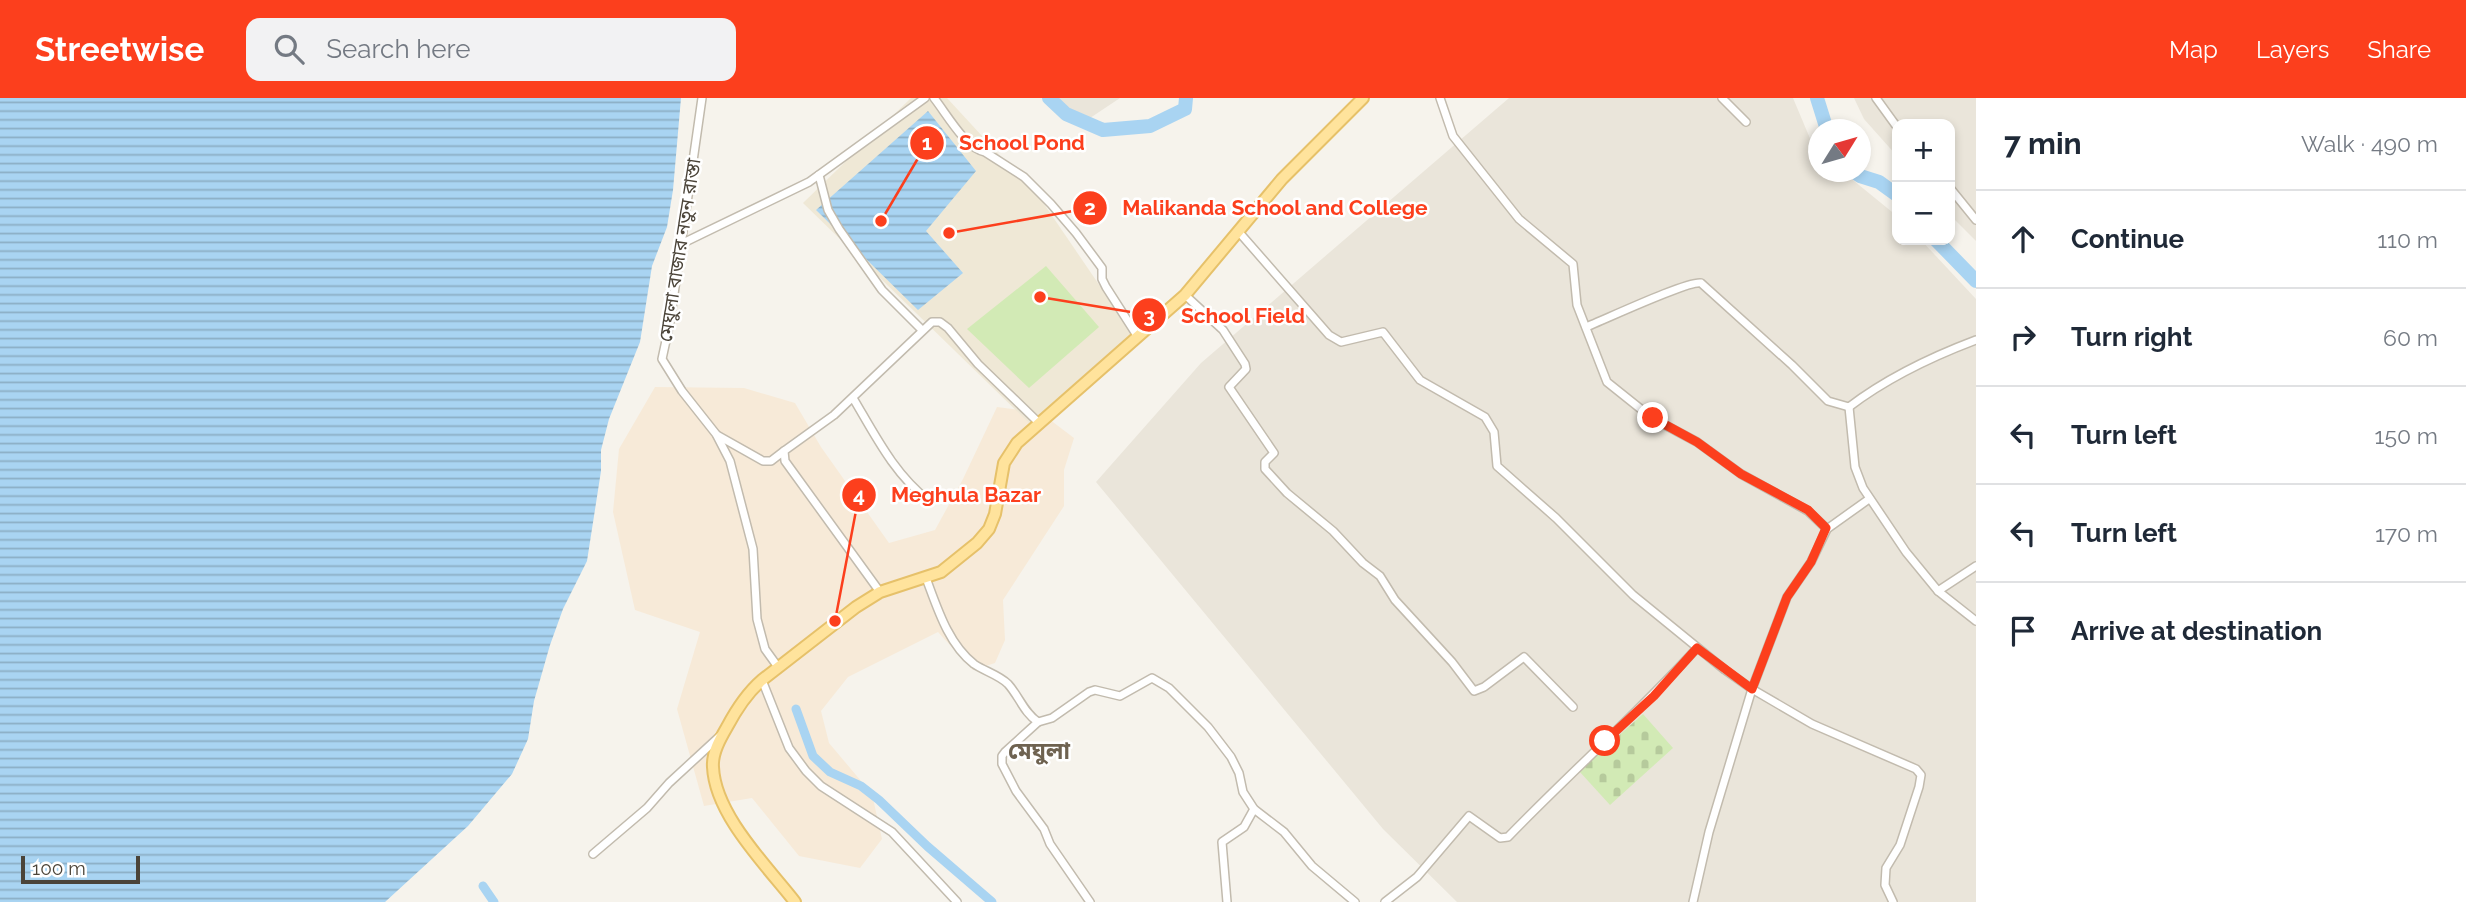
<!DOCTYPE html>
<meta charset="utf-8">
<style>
body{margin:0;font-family:Raleway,"Noto Sans Bengali",sans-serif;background:#f2f2f3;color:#1f2937}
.controls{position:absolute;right:21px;top:21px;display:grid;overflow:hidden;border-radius:14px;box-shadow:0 4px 10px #0003}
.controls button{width:63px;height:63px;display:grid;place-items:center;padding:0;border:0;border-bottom:2px solid #e0e1e3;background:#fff;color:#1f2937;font:35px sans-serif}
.compass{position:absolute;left:1808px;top:21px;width:63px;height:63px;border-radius:50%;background:#fff;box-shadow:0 4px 10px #0003;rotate:53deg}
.scale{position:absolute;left:21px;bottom:18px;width:119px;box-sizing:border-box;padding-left:7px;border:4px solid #4b4439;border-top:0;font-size:19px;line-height:24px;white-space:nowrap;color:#4b4439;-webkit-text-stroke:5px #fff;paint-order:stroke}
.stop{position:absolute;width:21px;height:21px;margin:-16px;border:5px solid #fc3f1d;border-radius:50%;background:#fff}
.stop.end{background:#fc3f1d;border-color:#fff;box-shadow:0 2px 7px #0008}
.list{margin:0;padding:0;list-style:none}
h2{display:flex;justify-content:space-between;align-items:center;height:91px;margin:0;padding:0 28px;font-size:30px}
h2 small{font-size:23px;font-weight:400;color:#747a83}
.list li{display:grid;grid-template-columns:46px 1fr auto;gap:21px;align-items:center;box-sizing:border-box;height:98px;padding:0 28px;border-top:2px solid #e0e1e3}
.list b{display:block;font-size:26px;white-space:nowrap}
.list em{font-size:23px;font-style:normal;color:#747a83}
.icon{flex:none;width:38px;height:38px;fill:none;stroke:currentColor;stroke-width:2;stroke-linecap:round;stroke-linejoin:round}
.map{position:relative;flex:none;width:1976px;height:804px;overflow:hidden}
header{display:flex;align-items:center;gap:42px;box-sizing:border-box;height:98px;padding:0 35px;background:#fc3f1d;color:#fff}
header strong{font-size:33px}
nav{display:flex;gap:38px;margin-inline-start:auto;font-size:24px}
.search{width:490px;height:63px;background:#f2f2f3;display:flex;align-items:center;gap:18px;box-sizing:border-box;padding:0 24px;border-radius:14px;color:#747a83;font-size:26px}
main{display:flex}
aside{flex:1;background:#fff}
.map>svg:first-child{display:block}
</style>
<header>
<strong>Streetwise</strong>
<div class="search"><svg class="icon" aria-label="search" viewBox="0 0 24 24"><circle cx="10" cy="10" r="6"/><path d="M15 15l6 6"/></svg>Search here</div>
<nav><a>Map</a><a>Layers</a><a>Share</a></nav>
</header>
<main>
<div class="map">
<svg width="1976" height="804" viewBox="0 0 1976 804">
<defs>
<pattern id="cemetery-stones" width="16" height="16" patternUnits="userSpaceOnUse" patternTransform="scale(1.75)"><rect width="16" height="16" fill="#d2eab5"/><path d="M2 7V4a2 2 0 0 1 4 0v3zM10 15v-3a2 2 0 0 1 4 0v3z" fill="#b6ca9c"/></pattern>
<pattern id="water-rules" width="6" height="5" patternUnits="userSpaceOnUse" patternTransform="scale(1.75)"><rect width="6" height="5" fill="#a9d4f2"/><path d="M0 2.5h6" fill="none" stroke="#8caec5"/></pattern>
</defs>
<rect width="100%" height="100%" fill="#f6f3ec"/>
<g fill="#eae5da">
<path d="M 1056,0 L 1120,0 L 1084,24 Z"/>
<path d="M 1509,0 L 1793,0 L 1814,50 L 1818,54 L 1818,74 L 1843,74 L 1897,118 L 1897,142 L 1921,142 L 1976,201 L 1976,804 L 1457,804 L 1383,731 L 1096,384 L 1201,265 Z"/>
<path d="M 1854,0 L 1976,0 L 1976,143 L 1950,117 L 1950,26 L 1897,26 L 1897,58 L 1864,21 Z"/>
</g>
<path fill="#f7ead8" d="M 655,289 L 744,290 L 795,305 L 821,349 L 889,445 L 935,432 L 963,381 L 997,309 L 1041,315 L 1074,340 L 1064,372 L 1064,408 L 1003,502 L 1005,542 L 995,565 L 973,572 L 938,534 L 848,579 L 821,613 L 829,645 L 872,696 L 882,741 L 860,770 L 799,758 L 752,700 L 704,708 L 677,611 L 700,534 L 635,512 L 613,414 L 619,351 Z"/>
<path fill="#efe8d6" d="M 911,0 L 947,0 L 1042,103 L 1132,235 L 1029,325 L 803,105 Z"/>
<path fill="url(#cemetery-stones)" d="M 1643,616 L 1673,650 L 1610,707 L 1579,673 Z"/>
<path fill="#d2eab5" d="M 1046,168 L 1099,229 L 1029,290 L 967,231 Z"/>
<g fill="url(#water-rules)">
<path d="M 0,0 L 681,0 L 673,92 L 667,129 L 652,168 L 640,244 L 609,321 L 601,352 L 601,373 L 587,463 L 563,511 L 550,547 L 534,603 L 528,641 L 512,676 L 468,728 L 385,804 L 0,804 Z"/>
<path d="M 928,13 L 976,73 L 926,133 L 963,175 L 918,212 L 816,112 Z"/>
</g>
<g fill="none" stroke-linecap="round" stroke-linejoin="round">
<g stroke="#a9d4f2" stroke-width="9">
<path d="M 796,611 L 813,658 L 830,674 L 861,688 L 879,702 L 927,748 L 992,804"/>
<path d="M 483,788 L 494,804"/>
</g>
<g stroke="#a9d4f2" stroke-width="14">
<path d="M 1049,0 L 1066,16 L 1103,32 L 1150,28 L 1185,11 L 1186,0"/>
<path d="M 1817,0 L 1827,32"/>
<path d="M 1854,74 L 1860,78 L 1879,84 L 1897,97"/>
<path d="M 1936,142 L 1976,183"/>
</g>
<g stroke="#c2bbae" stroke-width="10">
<g id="minor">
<path d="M 702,0 L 670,224 L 662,261 L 682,293 L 716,336 L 730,363 L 753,451 L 757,521 L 765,551 L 778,569"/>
<path d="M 934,0 C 946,15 966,51 985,54 L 1024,79 L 1051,106 L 1076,135 L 1102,170 L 1102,181 L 1106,189 L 1138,239"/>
<path d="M 1440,0 L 1453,38 L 1519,121 L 1573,166 L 1577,207 L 1607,284 L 1652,320 L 1697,344 L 1741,376 L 1808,413 L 1827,431 L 1811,464 L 1787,499 L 1752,591 L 1709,734 L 1693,804"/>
<path d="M 1722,0 L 1746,24"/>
<path d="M 1876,0 L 1897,29"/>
<path d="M 819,77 L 828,112 L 839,131 L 882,192 L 922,232"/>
<path d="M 1950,90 L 1976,122"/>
<path d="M 1238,133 L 1329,237 L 1341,244 L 1383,234 L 1420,282 L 1485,319 L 1494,334 L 1497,368 L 1556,420 L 1633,497 L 1725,572 L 1752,591 L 1812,626 L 1916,671 L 1921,677 L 1919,689 L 1900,747 L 1886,770 L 1885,787 L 1893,804"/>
<path d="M 681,146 L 809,84 L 925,0"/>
<path d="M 1185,197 L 1223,232 L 1245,266 L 1246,271 L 1229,289 L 1274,355 L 1265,364 L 1265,371 L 1287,395 L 1333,433 L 1363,465 L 1380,478 L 1395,502 L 1452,564 L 1474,593 L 1484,589 L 1524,559 L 1573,609"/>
<path d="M 1586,229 C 1604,222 1689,182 1701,185 L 1792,267 L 1828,303 L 1849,309 C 1887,280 1931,259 1976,242"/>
<path d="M 853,300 C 875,337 894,376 929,403"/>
<path d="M 1849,309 L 1855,369 L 1863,390 L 1906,454 L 1938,493 L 1976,523"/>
<path d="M 717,337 L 763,363 L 771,363 L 784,353"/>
<path d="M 1827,431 L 1869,401"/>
<path d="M 926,480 C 937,509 948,546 974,566 C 984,573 999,577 1008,586 C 1019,598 1024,615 1038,624 L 1052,620 L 1089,594 L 1095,592 L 1120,598 L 1152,580 L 1169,590 L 1208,629 L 1231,659 L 1239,675 L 1243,694 L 1254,711 L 1284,734 L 1312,768 L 1355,804"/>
<path d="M 1938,493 L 1976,468"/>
<path d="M 880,494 L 785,363 L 784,353 L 834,317 L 932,224 L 940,224 L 948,230 L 978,266 L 1038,324"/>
<path d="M 762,582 L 789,650 L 806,673 L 821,688 L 892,734 L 957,804"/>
<path d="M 1038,624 L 1005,654 L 1002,658 L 1002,666 L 1016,693 L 1044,731 L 1050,746 L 1090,804"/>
<path d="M 593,756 L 647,710 L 669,685 L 720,638"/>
<path d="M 1227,804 L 1222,744 L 1244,729 L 1254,711"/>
<path d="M 1385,804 L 1417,779 L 1469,718 L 1500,740 L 1508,739 C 1570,675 1637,616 1697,550"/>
</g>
</g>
<g stroke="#e6c16a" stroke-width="14">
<path id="primary" d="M 795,804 C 767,768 715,717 713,669 C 712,655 720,641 727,629 C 736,612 747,595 762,582 L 856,509 L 880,494 L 941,474 L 977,445 L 989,431 L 995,416 L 1004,365 L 1017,345 L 1185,197 L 1282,81 L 1363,0"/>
</g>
<use href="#minor" stroke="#fff" stroke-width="7"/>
<use href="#primary" stroke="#ffe39c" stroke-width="10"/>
</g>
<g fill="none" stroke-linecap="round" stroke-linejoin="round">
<path stroke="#fc3f1d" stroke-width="9" d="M 1605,643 L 1654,598 L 1697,550 L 1752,591 L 1787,499 L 1811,464 L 1826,430 L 1808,412 L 1741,376 L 1697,344 L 1653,320"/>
</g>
<g text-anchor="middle" stroke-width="5" stroke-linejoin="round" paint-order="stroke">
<g font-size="19" fill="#4b4439" stroke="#fff">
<text transform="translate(679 152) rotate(-81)" y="7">মেঘুলা বাজার নতুন রাস্তা</text>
</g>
<g font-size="23" font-weight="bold" fill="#6e6250" stroke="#fff">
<text x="1039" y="661">মেঘুলা</text>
</g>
</g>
<path fill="none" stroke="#fc3f1d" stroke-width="2.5" d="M881 123L927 45M949 135L1090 110M1040 199L1149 217M835 523L859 397"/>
<g fill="#fc3f1d" stroke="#fff" stroke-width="2.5">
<circle cx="881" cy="123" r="7"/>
<circle cx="949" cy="135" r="7"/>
<circle cx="1040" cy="199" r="7"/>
<circle cx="835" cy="523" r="7"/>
<circle cx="927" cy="45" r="18"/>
<circle cx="1090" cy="110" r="18"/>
<circle cx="1149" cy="217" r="18"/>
<circle cx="859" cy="397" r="18"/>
</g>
<g font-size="21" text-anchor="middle" font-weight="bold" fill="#fff">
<text x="927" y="52">1</text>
<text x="1090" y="117">2</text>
<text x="1149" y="225">3</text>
<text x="859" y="404">4</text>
</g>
<g font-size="21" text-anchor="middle" font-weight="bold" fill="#fc3f1d" stroke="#fff" stroke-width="5" stroke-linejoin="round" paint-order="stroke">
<text x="1022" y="52">School Pond</text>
<text x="1275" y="117">Malikanda School and College</text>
<text x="1243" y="225">School Field</text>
<text x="966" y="404">Meghula Bazar</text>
</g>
</svg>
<div class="controls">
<button>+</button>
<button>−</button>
</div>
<svg class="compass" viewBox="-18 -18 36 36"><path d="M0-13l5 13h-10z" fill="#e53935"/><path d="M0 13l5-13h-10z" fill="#747a83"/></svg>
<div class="scale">100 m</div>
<div class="stop" style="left:1605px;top:643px"></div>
<div class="stop end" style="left:1653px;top:320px"></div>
</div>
<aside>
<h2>7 min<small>Walk · 490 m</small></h2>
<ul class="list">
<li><svg class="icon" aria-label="ahead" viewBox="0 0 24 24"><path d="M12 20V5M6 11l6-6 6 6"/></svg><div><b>Continue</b></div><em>110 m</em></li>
<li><svg class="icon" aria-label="right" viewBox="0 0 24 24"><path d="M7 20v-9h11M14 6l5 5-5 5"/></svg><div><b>Turn right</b></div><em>60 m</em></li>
<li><svg class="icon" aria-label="left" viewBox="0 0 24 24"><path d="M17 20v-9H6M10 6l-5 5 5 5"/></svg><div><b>Turn left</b></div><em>150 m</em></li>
<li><svg class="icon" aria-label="left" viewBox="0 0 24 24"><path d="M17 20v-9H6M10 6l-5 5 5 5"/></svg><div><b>Turn left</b></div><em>170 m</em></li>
<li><svg class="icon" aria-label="arrive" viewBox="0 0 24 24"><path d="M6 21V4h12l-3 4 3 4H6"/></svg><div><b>Arrive at destination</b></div></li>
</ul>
</aside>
</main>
